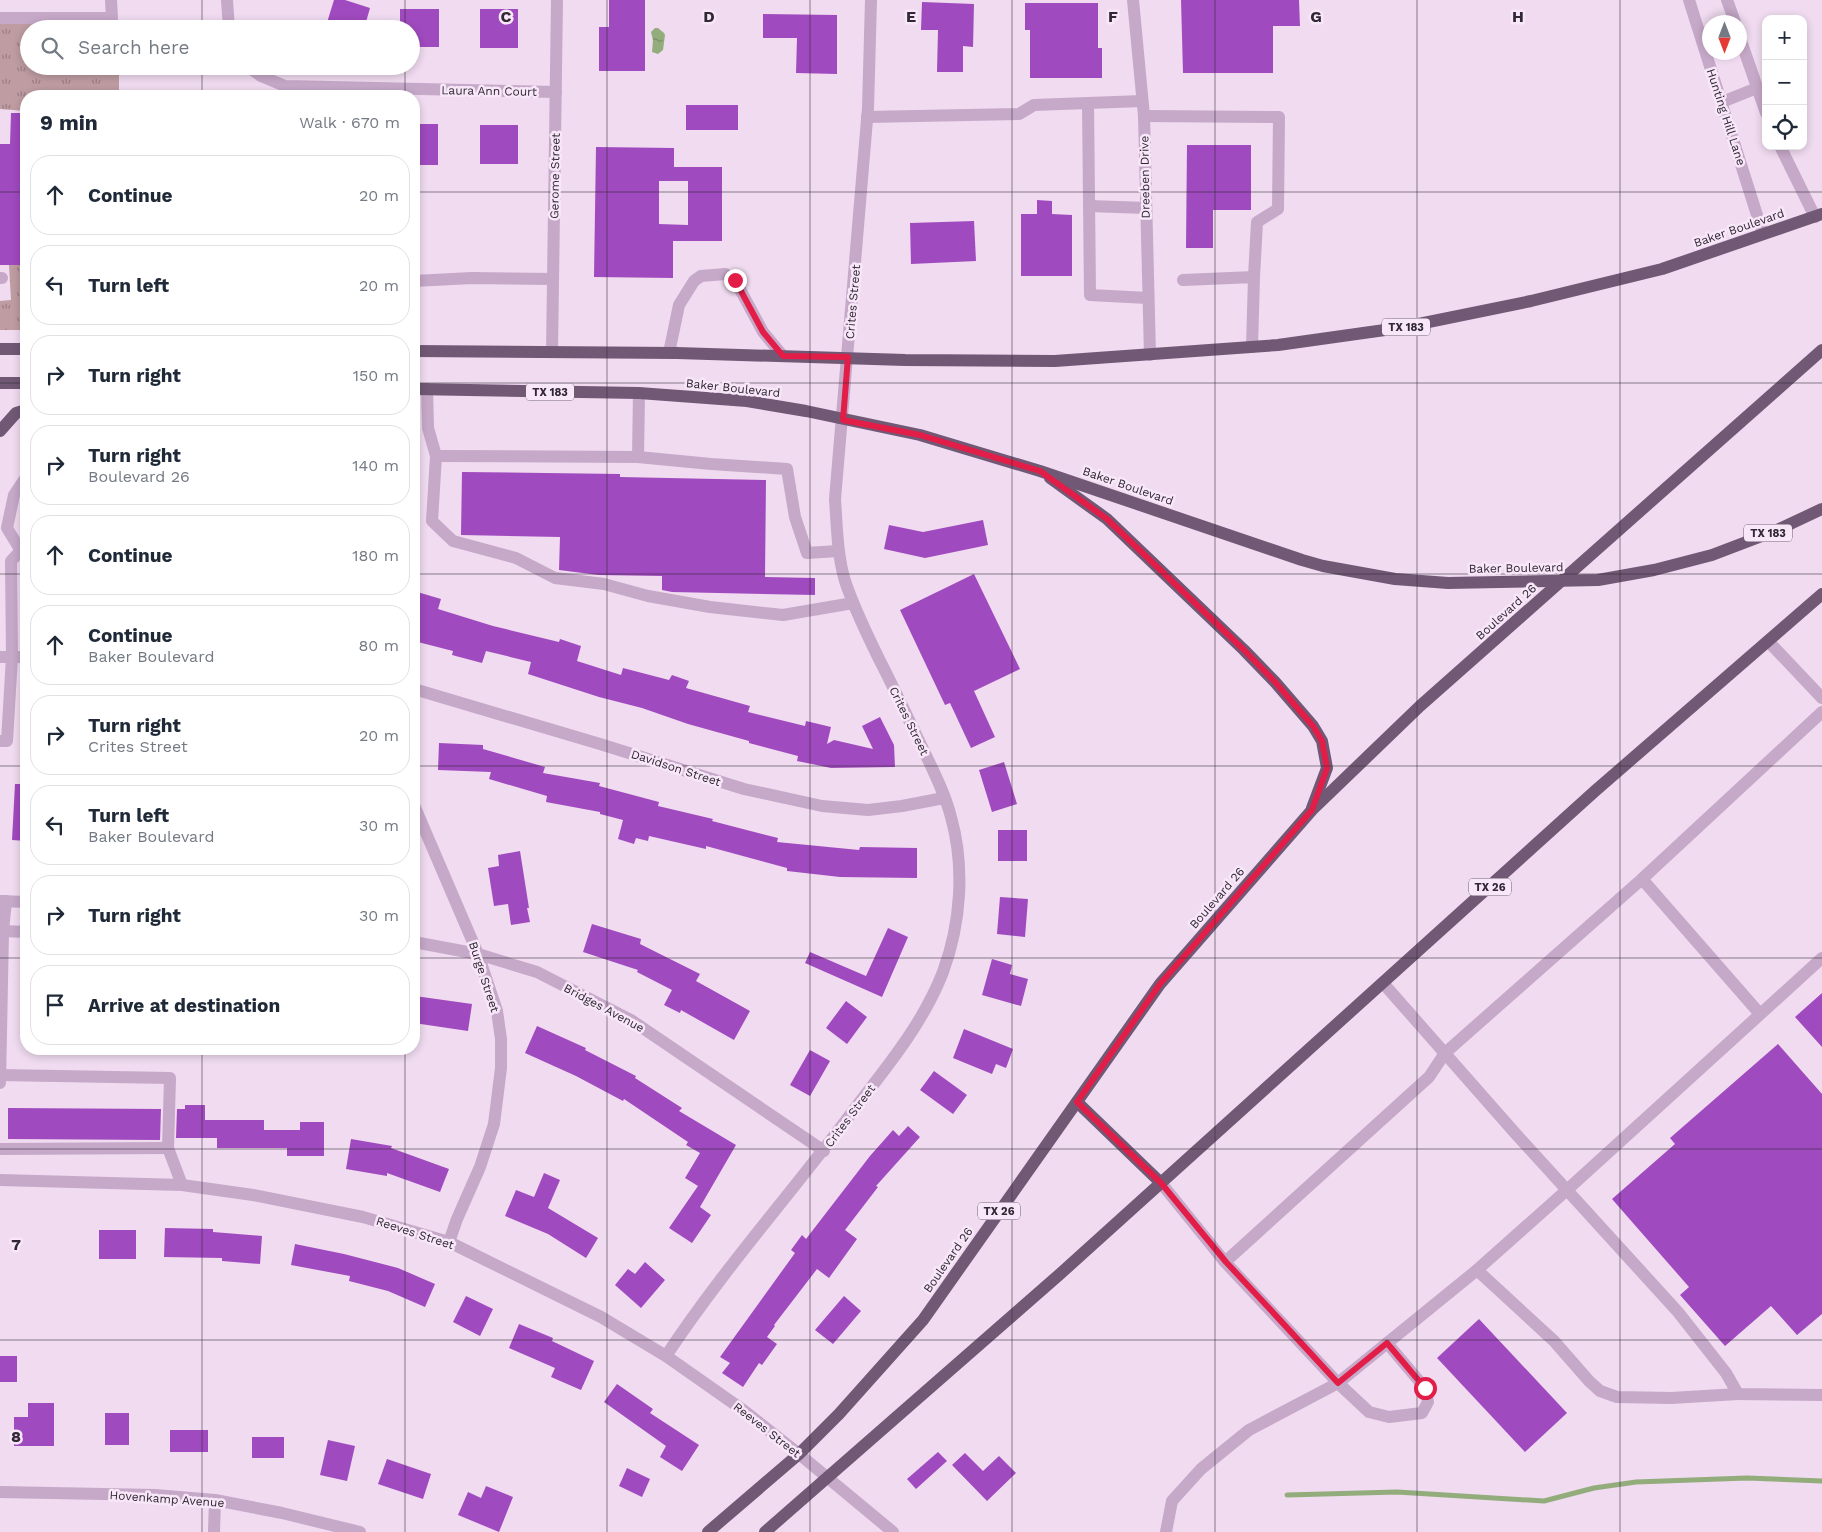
<!DOCTYPE html>
<meta charset="utf-8">
<style>
body{margin:0;font-family:"Work Sans",sans-serif;background:#f6f6f7;color:#1f2937}
.controls{position:absolute;right:15px;top:15px;display:grid;overflow:hidden;border-radius:10px;box-shadow:0 2px 8px #0003}
.controls button{width:45px;height:45px;display:grid;place-items:center;padding:0;border:0;border-bottom:1px solid #e0e1e3;background:#fff;color:#1f2937;font:25px sans-serif}
.compass{position:absolute;left:1702px;top:15px;width:45px;height:45px;border-radius:50%;background:#fff;box-shadow:0 2px 8px #0003;rotate:180deg}
.stop{position:absolute;width:15px;height:15px;margin:-11px;border:4px solid #e11d48;border-radius:50%;background:#fff}
.stop.end{background:#e11d48;border-color:#fff;box-shadow:0 1px 5px #0008}
.list{margin:0;padding:0;list-style:none}
h2{display:flex;justify-content:space-between;align-items:center;height:65px;margin:0;padding:0 20px;font-size:21px}
h2 small{font-size:16px;font-weight:400;color:#747a83}
.list li{display:grid;grid-template-columns:32px 1fr auto;gap:15px;align-items:center;box-sizing:border-box;height:80px;margin:0 10px 10px;padding:0 10px;border:1px solid #e0e1e3;border-radius:20px}
.list b{display:block;font-size:19px;white-space:nowrap}
.list p{margin:0;font-size:16px;white-space:nowrap;color:#747a83}
.list em{font-size:16px;font-style:normal;color:#747a83}
.icon{flex:none;width:28px;height:28px;fill:none;stroke:currentColor;stroke-width:2;stroke-linecap:round;stroke-linejoin:round}
.map{position:relative;flex:none;width:1822px;height:1532px;overflow:hidden}
.search{position:absolute;background:#fff;box-shadow:0 2px 8px #0003;left:20px;top:20px;width:400px;height:55px;display:flex;align-items:center;gap:12px;box-sizing:border-box;padding:0 18px;border-radius:28px;color:#747a83;font-size:19px}
.panel{position:absolute;background:#fff;box-shadow:0 2px 8px #0003;left:20px;top:90px;width:400px;height:965px;border-radius:20px}
.map>svg:first-child{display:block}
</style>
<div class="map">
<svg width="1822" height="1532" viewBox="0 0 1822 1532">
<defs>
<pattern id="grass-tufts" width="24" height="20" patternUnits="userSpaceOnUse" patternTransform="scale(1.25)"><rect width="24" height="20" fill="#be9ca2"/><path d="M3 7l-1-3M5 7V3M7 7l1-3M15 17l-1-3M17 17v-4M19 17l1-3" fill="none" stroke="#9b7f85"/></pattern>
<pattern id="water-ripples" width="26" height="14" patternUnits="userSpaceOnUse" patternTransform="scale(1.25)"><rect width="26" height="14" fill="#92ac7c"/><path d="M2 4q2-2 4 0t4 0M15 11q2-2 4 0t4 0" fill="none" stroke="#788c66"/></pattern>
</defs>
<rect width="100%" height="100%" fill="#f0dbf0"/>
<g fill="url(#grass-tufts)">
<path d="M 0,22 L 120,22 L 120,29 L 29,29 L 29,66 L 119,66 L 119,96 L 26,96 L 26,111 L 0,109 Z"/>
<path d="M 9,265 L 26,265 L 26,330 L 0,330 L 0,301 L 11,300 Z"/>
</g>
<path fill="url(#water-ripples)" d="M 655,28 L 658,28 L 664,33 L 665,35 L 663,50 L 658,54 L 652,52 L 653,40 L 651,32 Z"/>
<g fill="none" stroke-linecap="round" stroke-linejoin="round">
<path stroke="#92ac7c" stroke-width="5" d="M 1287,1495 L 1397,1492 L 1544,1501 L 1594,1488 L 1636,1482 L 1747,1478 L 1822,1481"/>
</g>
<g fill="#a04abf" fill-rule="evenodd">
<path d="M 334,0 L 345,0 L 370,8 L 364,29 L 325,29 Z"/>
<path d="M 609,0 L 645,0 L 645,71 L 599,71 L 599,27 L 609,27 Z"/>
<path d="M 1181,0 L 1299,0 L 1300,26 L 1273,26 L 1273,73 L 1183,73 Z"/>
<path d="M 922,2 L 974,4 L 973,47 L 963,46 L 963,72 L 937,72 L 938,30 L 921,30 Z"/>
<path d="M 1025,3 L 1098,3 L 1098,48 L 1102,48 L 1102,78 L 1030,78 L 1030,30 L 1025,30 Z"/>
<path d="M 400,9 L 439,9 L 439,47 L 411,47 L 411,29 L 400,29 Z"/>
<rect x="480" y="9" width="38" height="39"/>
<path d="M 763,14 L 837,15 L 837,74 L 796,73 L 797,38 L 763,38 Z"/>
<rect x="686" y="105" width="52" height="25"/>
<path d="M 11,113 L 26,113 L 26,265 L 0,265 L 0,144 L 10,144 Z"/>
<rect x="414" y="124" width="24" height="41"/>
<rect x="480" y="125" width="38" height="39"/>
<path d="M 1187,145 L 1251,145 L 1251,210 L 1213,210 L 1213,248 L 1186,248 Z"/>
<path d="M 596,147 L 674,148 L 674,167 L 722,167 L 722,241 L 673,241 L 673,278 L 594,277 ZM 659,181 L 688,181 L 688,225 L 659,224 Z"/>
<path d="M 1037,200 L 1052,201 L 1052,214 L 1072,215 L 1072,276 L 1021,276 L 1021,214 L 1037,214 Z"/>
<path d="M 974,221 L 976,261 L 911,264 L 910,223 Z"/>
<path d="M 462,472 L 620,474 L 620,477 L 766,480 L 765,577 L 815,578 L 815,595 L 672,592 L 662,590 L 662,576 L 599,575 L 559,570 L 560,537 L 461,535 Z"/>
<path d="M 983,520 L 988,545 L 925,558 L 884,549 L 889,525 L 923,532 Z"/>
<path d="M 974,574 L 1020,669 L 974,691 L 995,737 L 971,748 L 950,703 L 945,705 L 900,610 Z"/>
<path d="M 414,591 L 441,599 L 438,609 L 493,626 L 559,642 L 560,639 L 581,646 L 577,661 L 621,675 L 623,668 L 669,680 L 672,675 L 689,681 L 686,688 L 750,706 L 748,712 L 805,726 L 806,721 L 831,727 L 827,744 L 834,740 L 873,749 L 862,726 L 880,717 L 894,745 L 895,767 L 831,768 L 797,761 L 798,756 L 749,743 L 749,741 L 688,724 L 642,708 L 599,697 L 528,674 L 531,662 L 486,651 L 482,663 L 452,655 L 453,651 L 414,641 Z"/>
<path d="M 439,743 L 483,745 L 483,749 L 545,767 L 543,773 L 600,783 L 599,786 L 659,802 L 658,806 L 713,819 L 712,821 L 778,838 L 777,842 L 859,850 L 860,847 L 917,848 L 917,878 L 840,877 L 787,871 L 787,868 L 706,846 L 706,849 L 649,836 L 648,841 L 636,838 L 634,844 L 618,839 L 623,820 L 600,814 L 600,812 L 546,802 L 547,796 L 489,779 L 491,772 L 438,770 Z"/>
<path d="M 1004,762 L 1017,804 L 992,812 L 979,770 Z"/>
<path d="M 15,784 L 26,784 L 26,841 L 12,840 Z"/>
<rect x="998" y="830" width="29" height="31"/>
<path d="M 520,851 L 529,908 L 527,908 L 530,922 L 511,925 L 508,904 L 494,906 L 488,868 L 499,866 L 498,855 Z"/>
<path d="M 1000,897 L 1028,899 L 1025,937 L 997,934 Z"/>
<path d="M 592,924 L 641,939 L 640,944 L 700,974 L 696,981 L 750,1011 L 734,1040 L 681,1010 L 680,1013 L 664,1005 L 672,990 L 637,972 L 638,970 L 583,952 Z"/>
<path d="M 888,928 L 908,937 L 882,997 L 805,963 L 810,952 L 866,976 Z"/>
<path d="M 992,959 L 1012,965 L 1010,974 L 1028,979 L 1021,1006 L 982,995 Z"/>
<path d="M 1822,993 L 1822,1047 L 1795,1017 Z"/>
<path d="M 415,996 L 472,1004 L 468,1031 L 414,1023 Z"/>
<path d="M 846,1001 L 867,1017 L 847,1044 L 826,1028 Z"/>
<path d="M 537,1026 L 586,1048 L 585,1050 L 636,1076 L 635,1078 L 682,1108 L 679,1111 L 736,1145 L 700,1207 L 711,1215 L 692,1243 L 669,1228 L 698,1186 L 685,1178 L 700,1153 L 686,1145 L 688,1142 L 624,1099 L 623,1101 L 576,1076 L 525,1053 Z"/>
<path d="M 964,1029 L 1013,1049 L 1006,1068 L 996,1064 L 992,1074 L 953,1058 Z"/>
<path d="M 1778,1044 L 1822,1094 L 1822,1314 L 1797,1335 L 1771,1306 L 1725,1346 L 1680,1295 L 1689,1287 L 1612,1199 L 1675,1144 L 1670,1138 Z"/>
<path d="M 810,1050 L 830,1061 L 810,1096 L 790,1085 Z"/>
<path d="M 934,1071 L 967,1095 L 953,1114 L 920,1090 Z"/>
<path d="M 185,1105 L 205,1105 L 205,1120 L 264,1120 L 264,1130 L 300,1130 L 300,1122 L 324,1122 L 324,1156 L 287,1156 L 287,1148 L 217,1148 L 217,1138 L 176,1138 L 177,1109 L 185,1109 Z"/>
<path d="M 8,1108 L 161,1109 L 160,1140 L 8,1139 Z"/>
<path d="M 908,1126 L 920,1137 L 876,1186 L 878,1187 L 845,1230 L 857,1239 L 829,1278 L 817,1269 L 774,1325 L 775,1326 L 767,1337 L 777,1344 L 762,1365 L 759,1363 L 743,1387 L 722,1373 L 730,1363 L 720,1357 L 795,1253 L 791,1250 L 802,1235 L 806,1239 L 870,1156 L 893,1130 L 899,1136 Z"/>
<path d="M 351,1139 L 392,1146 L 391,1148 L 449,1169 L 440,1192 L 387,1173 L 387,1176 L 346,1169 Z"/>
<path d="M 544,1173 L 560,1180 L 548,1208 L 598,1238 L 586,1258 L 548,1234 L 505,1216 L 516,1190 L 534,1197 Z"/>
<path d="M 165,1228 L 213,1229 L 213,1232 L 262,1236 L 260,1264 L 222,1261 L 222,1258 L 164,1257 Z"/>
<rect x="99" y="1230" width="37" height="29"/>
<path d="M 295,1244 L 344,1254 L 398,1268 L 435,1284 L 425,1307 L 388,1291 L 349,1281 L 350,1276 L 291,1265 Z"/>
<path d="M 645,1262 L 665,1280 L 641,1308 L 615,1285 L 628,1269 L 635,1274 Z"/>
<path d="M 466,1296 L 493,1309 L 480,1336 L 453,1322 Z"/>
<path d="M 844,1296 L 861,1311 L 833,1344 L 815,1330 Z"/>
<path d="M 1479,1319 L 1567,1413 L 1525,1452 L 1437,1358 Z"/>
<path d="M 519,1324 L 553,1338 L 552,1341 L 594,1361 L 581,1390 L 551,1377 L 555,1368 L 509,1348 Z"/>
<rect x="0" y="1356" width="17" height="26"/>
<path d="M 617,1384 L 653,1409 L 650,1413 L 699,1445 L 682,1471 L 660,1457 L 666,1446 L 604,1402 Z"/>
<path d="M 28,1403 L 54,1403 L 54,1446 L 14,1446 L 14,1417 L 28,1417 Z"/>
<rect x="105" y="1413" width="24" height="32"/>
<rect x="170" y="1430" width="38" height="22"/>
<rect x="252" y="1437" width="32" height="21"/>
<path d="M 328,1440 L 355,1446 L 347,1481 L 320,1475 Z"/>
<path d="M 938,1452 L 947,1461 L 916,1489 L 907,1479 Z"/>
<path d="M 965,1453 L 983,1471 L 999,1456 L 1016,1473 L 987,1501 L 952,1465 Z"/>
<path d="M 387,1459 L 431,1474 L 423,1499 L 378,1484 Z"/>
<path d="M 627,1468 L 650,1479 L 642,1497 L 619,1486 Z"/>
<path d="M 486,1486 L 513,1497 L 499,1532 L 458,1515 L 468,1492 L 481,1498 Z"/>
</g>
<g fill="none" stroke-linecap="round" stroke-linejoin="round">
<g stroke="#c6a8c8" stroke-width="12">
<path d="M 227,0 L 229,29"/>
<path d="M 1133,0 L 1144,116 L 1150,355"/>
<path d="M 1689,0 L 1763,234"/>
<path d="M 1727,0 L 1735,22"/>
<path d="M 0,18 L 112,18 L 111,0"/>
<path d="M 1740,38 L 1766,113"/>
<path d="M 247,66 L 261,76 L 285,86 L 556,92"/>
<path d="M 1722,102 L 1757,88"/>
<path d="M 1088,103 L 1090,295 L 1148,298"/>
<path d="M 1144,116 L 1279,117 L 1278,209 L 1257,222 L 1254,277"/>
<path d="M 867,117 L 1019,114 L 1034,105 L 1142,101"/>
<path d="M 1780,146 L 1815,217"/>
<path d="M 1089,206 L 1146,208"/>
<path d="M 0,278 L 2,278"/>
<path d="M 1183,280 L 1254,277 L 1252,347"/>
<path d="M 414,281 L 472,278 L 553,279"/>
<path d="M 552,352 L 557,0"/>
<path d="M 669,353 L 679,305 L 694,281 L 701,276 L 725,274 L 735,280 L 763,332 L 783,356"/>
<path d="M 427,389 L 428,428 L 436,456 L 432,521 L 453,541 L 516,558 L 555,578 L 604,584 L 648,596 L 710,607 L 783,615 L 853,603"/>
<path d="M 436,456 L 638,457 L 711,464 L 787,469 L 795,517 L 807,553 L 838,551"/>
<path d="M 638,457 L 639,393"/>
<path d="M 21,551 L 7,528 L 14,495 L 26,477"/>
<path d="M 1768,641 L 1822,698"/>
<path d="M 0,657 L 26,657"/>
<path d="M 414,689 L 600,744 L 744,789 L 822,806 L 868,810 L 902,806 L 944,798"/>
<path d="M 0,741 L 7,741 L 12,657 L 11,561 L 26,545"/>
<path d="M 414,805 L 478,954 L 497,1011 L 501,1039 L 501,1068 L 494,1124 L 480,1167 L 457,1219 L 449,1242"/>
<path d="M 1642,879 L 1760,1014"/>
<path d="M 0,901 L 26,902"/>
<path d="M 3,931 L 26,932"/>
<path d="M 414,942 L 478,954 L 537,972 L 631,1020 L 824,1151"/>
<path d="M 1383,983 L 1515,1133 L 1678,1312 L 1726,1373 L 1738,1394 L 1822,1395"/>
<path d="M 0,1075 L 170,1078 L 168,1148 L 182,1185"/>
<path d="M 0,1083 L 3,931 L 6,901"/>
<path d="M 0,1149 L 168,1148"/>
<path d="M 0,1180 L 182,1185 L 253,1195 L 363,1217 L 449,1242 L 601,1317 L 666,1356 L 743,1410 L 799,1454 L 893,1532"/>
<path d="M 1161,1183 L 1225,1262 L 1338,1383 L 1369,1412 L 1389,1417 L 1422,1413 L 1428,1402 L 1425,1388 L 1387,1343"/>
<path d="M 1225,1262 L 1429,1077 L 1445,1053 L 1642,879 L 1822,712"/>
<path d="M 1477,1270 L 1554,1341 L 1589,1381 L 1600,1391 L 1617,1397 L 1671,1398 L 1738,1394"/>
<path d="M 666,1356 C 724,1268 796,1188 859,1103 C 891,1062 924,1021 943,972 C 961,923 965,867 951,817 C 945,793 932,768 921,745 C 907,716 893,686 878,657 C 866,632 854,608 845,581 C 837,554 837,526 835,499 L 868,108 L 871,0"/>
<path d="M 0,1492 L 155,1495 L 215,1500 L 282,1513 L 360,1532"/>
<path d="M 214,1532 L 215,1500"/>
<path d="M 1166,1532 L 1172,1501 L 1201,1469 L 1249,1430 L 1338,1383 L 1477,1270 L 1568,1189 L 1822,958"/>
</g>
<g stroke="#715976" stroke-width="12">
<path d="M 0,349 L 26,349"/>
<path d="M 414,351 L 677,353 L 905,360 L 1055,361 L 1278,345 L 1399,328 L 1531,301 L 1662,269 L 1822,214"/>
<path d="M 0,383 L 26,383"/>
<path d="M 414,389 L 639,393 L 747,401 L 806,411 L 920,435 L 1040,471 L 1302,560 L 1323,566 L 1395,579 L 1448,583 L 1598,580 L 1654,570 L 1712,555 L 1775,531 L 1822,509"/>
<path d="M 0,431 L 16,413 L 26,410"/>
<path d="M 1050,478 L 1107,519 L 1244,650 L 1275,682 L 1313,726 L 1322,741 L 1327,768 L 1312,808"/>
<path d="M 1077,1102 L 1161,1183"/>
<path d="M 708,1532 L 799,1454 L 839,1414 L 923,1320 L 1160,984 L 1312,810 L 1420,706 L 1822,350"/>
<path d="M 765,1532 L 1060,1274 L 1595,791 L 1822,594"/>
</g>
</g>
<g fill="none" stroke-linecap="round" stroke-linejoin="round">
<path stroke="#e11d48" stroke-width="6" d="M 735,280 L 763,332 L 783,356 L 848,357 L 843,420 L 920,435 L 1040,471 L 1107,519 L 1244,650 L 1275,682 L 1313,726 L 1322,741 L 1327,768 L 1312,810 L 1160,984 L 1077,1102 L 1161,1183 L 1226,1262 L 1267,1306 L 1338,1383 L 1387,1343 L 1425,1388"/>
</g>
<path fill="none" stroke="#322835" stroke-width="1" stroke-opacity="0.55" d="M 202,0 L 202,29M 405,0 L 405,29M 607,0 L 607,1532M 810,0 L 810,1532M 1012,0 L 1012,1532M 1215,0 L 1215,1532M 1417,0 L 1417,1532M 1620,0 L 1620,1532M 202,66 L 202,96M 405,66 L 405,96M 0,192 L 26,192M 414,192 L 1822,192M 0,383 L 26,383M 414,383 L 1822,383M 0,574 L 26,574M 414,574 L 1822,574M 0,766 L 26,766M 414,766 L 1822,766M 0,958 L 26,958M 414,958 L 1822,958M 202,1049 L 202,1532M 405,1049 L 405,1532M 0,1149 L 1822,1149M 0,1340 L 1822,1340"/>
<g text-anchor="middle" stroke-width="5" stroke-linejoin="round" paint-order="stroke">
<g fill="#f8e7f8" stroke="#6d6170" stroke-width="1">
<rect x="1382" y="318.5" width="48" height="17" rx="4"/>
<rect x="526" y="383.5" width="48" height="17" rx="4"/>
<rect x="1744" y="524.5" width="48" height="17" rx="4"/>
<rect x="1469" y="878.5" width="42" height="17" rx="4"/>
<rect x="978" y="1202.5" width="42" height="17" rx="4"/>
</g>
<g font-size="11" font-weight="bold" fill="#322835">
<text x="1406" y="331">TX 183</text>
<text x="550" y="396">TX 183</text>
<text x="1768" y="537">TX 183</text>
<text x="1490" y="891">TX 26</text>
<text x="999" y="1215">TX 26</text>
</g>
<g font-size="12" fill="#322835" stroke="#f8e7f8">
<text transform="translate(489 91) rotate(1)" y="4">Laura Ann Court</text>
<text transform="translate(1726 117) rotate(72)" y="4">Hunting Hill Lane</text>
<text transform="translate(555 176) rotate(-89)" y="4">Gerome Street</text>
<text transform="translate(1145 177) rotate(-91)" y="4">Dreeben Drive</text>
<text transform="translate(1739 228) rotate(-19)" y="4">Baker Boulevard</text>
<text transform="translate(853 302) rotate(-85)" y="4">Crites Street</text>
<text transform="translate(733 388) rotate(6)" y="4">Baker Boulevard</text>
<text transform="translate(1128 486) rotate(19)" y="4">Baker Boulevard</text>
<text transform="translate(1516 568) rotate(-1)" y="4">Baker Boulevard</text>
<text transform="translate(1506 612) rotate(-42)" y="4">Boulevard 26</text>
<text transform="translate(909 721) rotate(64)" y="4">Crites Street</text>
<text transform="translate(676 768) rotate(18)" y="4">Davidson Street</text>
<text transform="translate(1217 898) rotate(-49)" y="4">Boulevard 26</text>
<text transform="translate(484 977) rotate(72)" y="4">Burge Street</text>
<text transform="translate(604 1008) rotate(28)" y="4">Bridges Avenue</text>
<text transform="translate(850 1116) rotate(-53)" y="4">Crites Street</text>
<text transform="translate(415 1233) rotate(18)" y="4">Reeves Street</text>
<text transform="translate(948 1260) rotate(-55)" y="4">Boulevard 26</text>
<text transform="translate(767 1430) rotate(38)" y="4">Reeves Street</text>
<text transform="translate(167 1499) rotate(4)" y="4">Hovenkamp Avenue</text>
</g>
</g>
<g font-size="16" text-anchor="middle" font-weight="bold" fill="#322835" stroke="#f8e7f8" stroke-width="5" stroke-linejoin="round" paint-order="stroke">
<text x="506" y="22">C</text>
<text x="709" y="22">D</text>
<text x="911" y="22">E</text>
<text x="1113" y="22">F</text>
<text x="1316" y="22">G</text>
<text x="1518" y="22">H</text>
<text x="16" y="1250">7</text>
<text x="16" y="1442">8</text>
</g>
</svg>
<div class="controls">
<button>+</button>
<button>−</button>
<button><svg class="icon" aria-label="locate" viewBox="0 0 24 24"><circle cx="12" cy="12" r="6"/><path d="M12 2v4M12 18v4M2 12h4M18 12h4"/></svg></button>
</div>
<svg class="compass" viewBox="-18 -18 36 36"><path d="M0-13l5 13h-10z" fill="#e53935"/><path d="M0 13l5-13h-10z" fill="#747a83"/></svg>
<div class="stop" style="left:1425px;top:1388px"></div>
<div class="stop end" style="left:735px;top:280px"></div>
<div class="search"><svg class="icon" aria-label="search" viewBox="0 0 24 24"><circle cx="10" cy="10" r="6"/><path d="M15 15l6 6"/></svg>Search here</div>
<section class="panel">
<h2>9 min<small>Walk · 670 m</small></h2>
<ul class="list">
<li><svg class="icon" aria-label="ahead" viewBox="0 0 24 24"><path d="M12 20V5M6 11l6-6 6 6"/></svg><div><b>Continue</b></div><em>20 m</em></li>
<li><svg class="icon" aria-label="left" viewBox="0 0 24 24"><path d="M17 20v-9H6M10 6l-5 5 5 5"/></svg><div><b>Turn left</b></div><em>20 m</em></li>
<li><svg class="icon" aria-label="right" viewBox="0 0 24 24"><path d="M7 20v-9h11M14 6l5 5-5 5"/></svg><div><b>Turn right</b></div><em>150 m</em></li>
<li><svg class="icon" aria-label="right" viewBox="0 0 24 24"><path d="M7 20v-9h11M14 6l5 5-5 5"/></svg><div><b>Turn right</b><p>Boulevard 26</p></div><em>140 m</em></li>
<li><svg class="icon" aria-label="ahead" viewBox="0 0 24 24"><path d="M12 20V5M6 11l6-6 6 6"/></svg><div><b>Continue</b></div><em>180 m</em></li>
<li><svg class="icon" aria-label="ahead" viewBox="0 0 24 24"><path d="M12 20V5M6 11l6-6 6 6"/></svg><div><b>Continue</b><p>Baker Boulevard</p></div><em>80 m</em></li>
<li><svg class="icon" aria-label="right" viewBox="0 0 24 24"><path d="M7 20v-9h11M14 6l5 5-5 5"/></svg><div><b>Turn right</b><p>Crites Street</p></div><em>20 m</em></li>
<li><svg class="icon" aria-label="left" viewBox="0 0 24 24"><path d="M17 20v-9H6M10 6l-5 5 5 5"/></svg><div><b>Turn left</b><p>Baker Boulevard</p></div><em>30 m</em></li>
<li><svg class="icon" aria-label="right" viewBox="0 0 24 24"><path d="M7 20v-9h11M14 6l5 5-5 5"/></svg><div><b>Turn right</b></div><em>30 m</em></li>
<li><svg class="icon" aria-label="arrive" viewBox="0 0 24 24"><path d="M6 21V4h12l-3 4 3 4H6"/></svg><div><b>Arrive at destination</b></div></li>
</ul>
</section>
</div>
